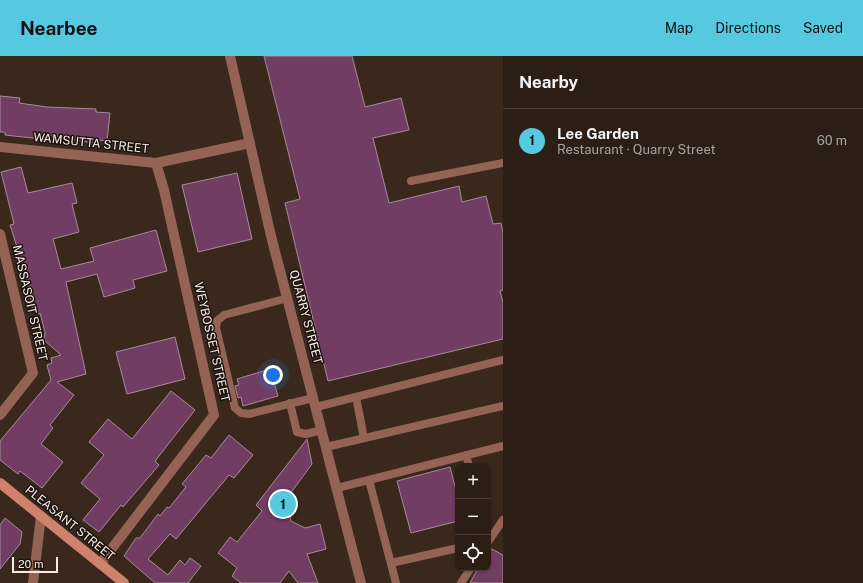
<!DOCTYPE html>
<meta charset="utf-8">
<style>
body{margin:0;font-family:"Public Sans",sans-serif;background:#34271e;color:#f1f3f6}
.controls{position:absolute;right:12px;bottom:12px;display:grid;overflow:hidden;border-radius:8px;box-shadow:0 1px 3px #0004}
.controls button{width:36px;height:36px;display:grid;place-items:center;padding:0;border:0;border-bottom:1px solid #483c34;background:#2c1e15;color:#f1f3f6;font:20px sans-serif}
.scale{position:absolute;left:12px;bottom:10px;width:46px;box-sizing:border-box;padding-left:4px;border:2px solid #f8eae3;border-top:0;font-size:11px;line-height:14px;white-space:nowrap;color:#f8eae3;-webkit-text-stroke:3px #1c130e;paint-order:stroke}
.you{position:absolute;left:273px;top:319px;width:14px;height:14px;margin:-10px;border:3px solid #fff;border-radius:50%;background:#1a73e8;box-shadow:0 0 0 6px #1a73e833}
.badge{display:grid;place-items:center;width:26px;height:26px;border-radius:50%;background:#56c9e1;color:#111;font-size:13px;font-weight:700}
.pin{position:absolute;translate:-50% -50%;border:2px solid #fff;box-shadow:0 1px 4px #0006}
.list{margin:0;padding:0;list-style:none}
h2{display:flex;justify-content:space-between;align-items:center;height:52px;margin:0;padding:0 16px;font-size:17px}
h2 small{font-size:13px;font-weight:400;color:#a6a2a0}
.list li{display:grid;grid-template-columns:26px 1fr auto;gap:12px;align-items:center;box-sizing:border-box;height:64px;padding:0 16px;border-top:1px solid #483c34}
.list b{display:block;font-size:15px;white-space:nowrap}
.list p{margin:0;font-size:13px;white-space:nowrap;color:#a6a2a0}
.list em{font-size:13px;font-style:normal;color:#a6a2a0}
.icon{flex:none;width:22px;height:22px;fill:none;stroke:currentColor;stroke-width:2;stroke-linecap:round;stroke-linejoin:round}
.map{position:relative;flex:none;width:503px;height:527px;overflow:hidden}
header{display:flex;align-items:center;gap:24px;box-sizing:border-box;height:56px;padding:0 20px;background:#56c9e1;color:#111}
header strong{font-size:19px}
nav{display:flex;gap:22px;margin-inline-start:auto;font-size:14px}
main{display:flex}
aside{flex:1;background:#2c1e15}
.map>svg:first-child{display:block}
</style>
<header>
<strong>Nearbee</strong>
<nav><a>Map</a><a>Directions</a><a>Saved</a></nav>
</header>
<main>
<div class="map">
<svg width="503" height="527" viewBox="0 0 503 527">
<rect width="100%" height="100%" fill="#3b281c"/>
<g fill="#723d62" stroke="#a48c9b">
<path d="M 264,0 L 352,0 L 365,51 L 401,42 L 409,74 L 373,82 L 389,147 L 459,130 L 462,146 L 486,140 L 493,168 L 501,167 L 503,177 L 503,234 L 500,235 L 503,247 L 503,283 L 328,325 L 285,147 L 300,143 Z"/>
<path d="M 0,40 L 20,42 L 19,47 L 47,51 L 96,53 L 96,56 L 110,57 L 107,85 L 98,84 L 98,88 L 41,78 L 41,83 L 5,79 L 5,76 L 0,76 Z"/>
<path d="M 21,111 L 28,137 L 72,127 L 77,147 L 72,148 L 79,176 L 53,183 L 61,213 L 94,205 L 90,192 L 156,174 L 167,215 L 133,224 L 135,232 L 104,241 L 97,218 L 66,226 L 86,318 L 57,326 L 74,339 L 50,369 L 53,372 L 41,388 L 63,406 L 42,432 L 20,415 L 18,418 L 0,404 L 0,385 L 51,324 L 47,309 L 52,307 L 51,302 L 61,299 L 44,284 L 45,276 L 40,257 L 38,258 L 37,255 L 33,255 L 20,194 L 18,194 L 10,169 L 14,168 L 1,116 Z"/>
<path d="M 237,117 L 252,183 L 198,196 L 182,129 Z"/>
<path d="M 175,281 L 185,323 L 127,338 L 116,296 Z"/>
<path d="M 270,313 L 278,340 L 243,350 L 241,341 L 238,342 L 235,330 L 239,329 L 237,323 Z"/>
<path d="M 171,335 L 195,354 L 155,405 L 159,409 L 123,451 L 121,449 L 99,476 L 83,464 L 100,443 L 81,427 L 104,399 L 89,386 L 108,363 L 132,383 Z"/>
<path d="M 229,379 L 253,399 L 234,422 L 229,419 L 176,483 L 170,478 L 148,503 L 168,519 L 180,504 L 185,509 L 190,502 L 201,510 L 188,527 L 155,527 L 124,500 L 136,482 L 140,482 L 158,458 L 160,460 L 167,451 L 169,452 L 186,431 L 182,428 L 206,399 L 211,402 Z"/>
<path d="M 307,383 L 312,408 L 287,442 L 291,465 L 305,472 L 320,468 L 326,493 L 307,498 L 318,527 L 298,527 L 289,515 L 280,527 L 241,527 L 232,520 L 237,512 L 218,497 L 230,481 L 237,486 L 262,455 L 256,449 Z"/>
<path d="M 450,411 L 458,442 L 458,465 L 411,477 L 397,425 Z"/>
<path d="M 5,462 L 22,476 L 20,488 L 0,513 L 0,469 Z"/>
<path d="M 488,491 L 503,499 L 503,527 L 470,527 L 478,512 L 488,512 Z"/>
</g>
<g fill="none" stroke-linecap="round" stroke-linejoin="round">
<g stroke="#946356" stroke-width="8">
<path d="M 411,125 L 503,107"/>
<path d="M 288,242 L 224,259 L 217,265 L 216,272 L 235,352 L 241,357 L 249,358 L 313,342"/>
<path d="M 356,341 L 364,382"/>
<path d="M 290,347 L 297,376 L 306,378 L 322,374"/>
<path d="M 316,351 L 503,304"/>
<path d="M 326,391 L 503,350"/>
<path d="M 466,399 L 469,410"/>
<path d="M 369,424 L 396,527"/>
<path d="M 337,432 L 503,390"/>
<path d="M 488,486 L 503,464"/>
<path d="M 391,507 L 458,492"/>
<path d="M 461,527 L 471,512"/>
</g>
<g stroke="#946356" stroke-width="10">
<path d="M 0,91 L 156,107 L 250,87"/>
<path d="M 0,178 L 33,317 L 0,359"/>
<path d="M 100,508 L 214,359 L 164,134 L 156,107"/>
<path d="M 33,527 L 41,460"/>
</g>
<path stroke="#946356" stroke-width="10" d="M 230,0 L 271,180 L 361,527"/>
<path stroke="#ce816c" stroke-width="10" d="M 0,427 L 124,527"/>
</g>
<g text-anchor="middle" stroke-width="3" stroke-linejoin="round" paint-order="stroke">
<g font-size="12" fill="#f8eae3" stroke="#1c130e">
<text transform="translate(91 87) rotate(6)" y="4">WAMSUTTA STREET</text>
<text transform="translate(30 247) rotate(77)" y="4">MASSASOIT STREET</text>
<text transform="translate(306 261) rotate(75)" y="4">QUARRY STREET</text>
<text transform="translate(212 286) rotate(77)" y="4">WEYBOSSET STREET</text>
<text transform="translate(70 467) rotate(39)" y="4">PLEASANT STREET</text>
</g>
</g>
</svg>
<div class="controls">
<button>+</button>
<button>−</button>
<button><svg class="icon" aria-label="locate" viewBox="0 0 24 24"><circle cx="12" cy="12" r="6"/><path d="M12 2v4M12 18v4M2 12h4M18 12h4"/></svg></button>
</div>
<div class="scale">20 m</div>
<div class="you"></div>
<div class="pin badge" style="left:283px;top:448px">1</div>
</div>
<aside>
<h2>Nearby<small></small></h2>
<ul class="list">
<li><span class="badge">1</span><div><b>Lee Garden</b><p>Restaurant · Quarry Street</p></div><em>60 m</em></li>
</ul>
</aside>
</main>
